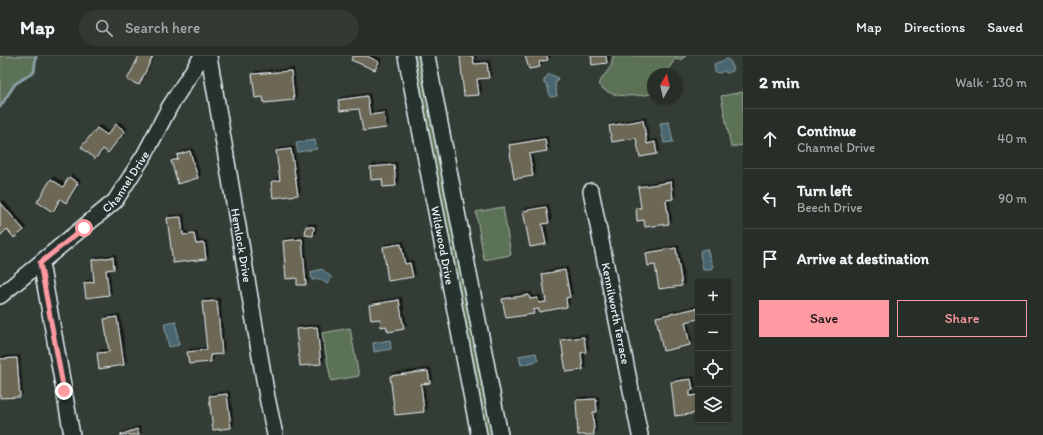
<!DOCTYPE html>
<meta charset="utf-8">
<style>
body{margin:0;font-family:Itim,sans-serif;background:#333a34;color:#f1f3f6}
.controls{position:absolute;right:12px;bottom:12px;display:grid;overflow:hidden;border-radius:0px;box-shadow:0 1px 3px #0004}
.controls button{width:36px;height:36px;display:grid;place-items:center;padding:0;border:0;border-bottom:1px solid #434a45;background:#272e28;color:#f1f3f6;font:20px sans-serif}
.compass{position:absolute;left:647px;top:12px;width:36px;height:36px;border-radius:50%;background:#272e28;box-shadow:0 1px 3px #0004;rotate:8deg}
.stop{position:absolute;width:12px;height:12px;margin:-9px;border:3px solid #ff9aa2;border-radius:50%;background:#fff}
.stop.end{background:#ff9aa2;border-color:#fff;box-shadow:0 1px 4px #0008}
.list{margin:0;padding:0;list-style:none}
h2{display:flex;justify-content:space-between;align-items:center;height:52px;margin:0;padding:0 16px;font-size:17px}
h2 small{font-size:13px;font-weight:400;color:#a4a8a8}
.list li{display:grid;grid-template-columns:26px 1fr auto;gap:12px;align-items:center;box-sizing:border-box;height:60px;padding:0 16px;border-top:1px solid #434a45}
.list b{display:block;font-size:15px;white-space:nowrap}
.list p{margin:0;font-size:13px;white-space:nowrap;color:#a4a8a8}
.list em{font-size:13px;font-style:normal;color:#a4a8a8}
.actions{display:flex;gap:8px;padding:12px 16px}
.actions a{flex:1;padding:9px 0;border:1px solid #ff9aa2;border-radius:0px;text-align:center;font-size:14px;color:#ff9aa2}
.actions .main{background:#ff9aa2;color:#111}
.icon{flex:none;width:22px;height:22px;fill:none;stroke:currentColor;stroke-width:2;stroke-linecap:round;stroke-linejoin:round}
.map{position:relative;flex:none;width:743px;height:379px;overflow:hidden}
header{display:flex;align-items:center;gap:24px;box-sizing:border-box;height:56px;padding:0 20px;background:#272e28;border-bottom:1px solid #434a45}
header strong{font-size:19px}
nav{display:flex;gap:22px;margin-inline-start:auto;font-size:14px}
.search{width:280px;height:36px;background:#333a34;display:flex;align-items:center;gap:10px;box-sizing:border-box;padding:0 14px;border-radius:22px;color:#a4a8a8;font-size:15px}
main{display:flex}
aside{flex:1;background:#272e28}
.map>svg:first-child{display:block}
</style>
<header>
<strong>Map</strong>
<div class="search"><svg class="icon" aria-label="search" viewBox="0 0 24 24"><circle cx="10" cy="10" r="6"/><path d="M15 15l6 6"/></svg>Search here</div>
<nav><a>Map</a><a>Directions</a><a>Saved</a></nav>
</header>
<main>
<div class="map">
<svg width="743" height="379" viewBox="0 0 743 379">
<defs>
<filter id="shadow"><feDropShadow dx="2.5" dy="-2.5" stdDeviation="0" flood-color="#0009"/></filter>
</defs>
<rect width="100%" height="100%" fill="#343d35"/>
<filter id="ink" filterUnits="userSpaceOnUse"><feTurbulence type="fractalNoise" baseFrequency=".025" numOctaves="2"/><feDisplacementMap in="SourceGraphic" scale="8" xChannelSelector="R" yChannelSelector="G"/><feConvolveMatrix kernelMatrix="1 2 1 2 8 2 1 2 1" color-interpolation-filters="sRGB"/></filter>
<g filter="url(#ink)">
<g fill="#5c7256" stroke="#a2b2a7">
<path d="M 0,0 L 36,0 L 34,16 L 15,28 L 0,51 Z"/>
<path d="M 406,0 L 427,0 L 500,379 L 479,379 Z"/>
<path d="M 613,0 L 686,0 L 680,4 L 675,3 L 668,14 L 662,16 L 663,18 L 653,18 L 653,38 C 635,40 611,44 598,28 L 611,10 Z"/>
<path d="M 743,36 L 743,89 L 731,91 L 721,40 Z"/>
<path d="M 503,151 L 511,199 L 484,204 L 476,156 Z"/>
<path d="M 350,272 L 359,320 L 331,325 L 322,277 Z"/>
</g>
<g fill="#49666f" stroke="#899ea6">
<path d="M 727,3 L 731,6 L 733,15 L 727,17 L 723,15 L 720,17 L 715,16 L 714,8 Z"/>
<path d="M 549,18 L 557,21 L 558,25 L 555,27 L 557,40 L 550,41 L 547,28 L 544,28 L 544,24 Z"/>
<path d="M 669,66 L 673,86 L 664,87 L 660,67 Z"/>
<path d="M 315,84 L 317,93 L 298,96 L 296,87 Z"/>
<path d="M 707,193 L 713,211 L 711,212 L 711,214 L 703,214 L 700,197 L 701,194 Z"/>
<path d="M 322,213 L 332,222 L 327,228 L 320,223 L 312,224 L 311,216 Z"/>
<path d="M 176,266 L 179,289 L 169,291 L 164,268 Z"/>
<path d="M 390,284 L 391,293 L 374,296 L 373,287 Z"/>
<path d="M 536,297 L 538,305 L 521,309 L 519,300 Z"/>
</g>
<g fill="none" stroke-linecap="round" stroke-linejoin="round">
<path stroke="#899ea6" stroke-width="3" d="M 0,51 L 15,28 L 34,16 L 36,0"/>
</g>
<g fill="#6d6755" stroke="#e8f1f8" filter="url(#shadow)">
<path d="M 139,0 L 153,0 L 139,29 L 127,24 Z"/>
<path d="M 353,0 L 367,0 L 379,6 L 375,14 L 351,4 Z"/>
<path d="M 460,0 L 473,0 L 474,8 L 487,7 L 489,22 L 477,23 L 479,39 L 464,40 Z"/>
<path d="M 525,0 L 547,0 L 548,4 L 539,6 L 540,11 L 529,13 Z"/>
<path d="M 591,0 L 606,0 L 607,7 L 592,9 Z"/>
<path d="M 291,15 L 294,44 L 264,47 L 263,41 L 255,42 L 252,18 Z"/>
<path d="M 367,40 L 370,59 L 384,57 L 386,72 L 363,75 L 359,53 L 340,55 L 338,44 Z"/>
<path d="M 643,64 L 647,88 L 655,86 L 657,98 L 640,101 L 636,82 L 612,86 L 609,70 Z"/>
<path d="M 116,68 L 125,75 L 108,97 L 103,93 L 95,103 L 81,91 L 97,72 L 107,79 Z"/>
<path d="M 545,83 L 547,95 L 529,98 L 533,120 L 514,123 L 509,89 Z"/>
<path d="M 291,93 L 298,139 L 273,142 L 271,126 L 280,124 L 276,95 Z"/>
<path d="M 190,95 L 198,122 L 178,128 L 171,105 L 178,103 L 177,99 Z"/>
<path d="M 394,109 L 396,130 L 383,131 L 382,123 L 371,124 L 370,111 Z"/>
<path d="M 69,121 L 78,127 L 66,147 L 60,143 L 53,156 L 37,146 L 51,123 L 63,131 Z"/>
<path d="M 671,126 L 673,143 L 666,144 L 669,168 L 645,171 L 644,164 L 637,165 L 636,152 L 641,152 L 638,131 Z"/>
<path d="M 0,146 L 24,174 L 14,182 L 7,173 L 0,180 Z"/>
<path d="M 546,151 L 549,167 L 542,168 L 546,188 L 530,191 L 523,155 Z"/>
<path d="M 181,161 L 183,179 L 194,178 L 196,188 L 204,187 L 206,203 L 173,207 L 167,162 Z"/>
<path d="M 306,170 L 314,171 L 313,180 L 305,179 Z"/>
<path d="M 302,183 L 306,229 L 297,229 L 297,222 L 286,223 L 283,185 Z"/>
<path d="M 401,188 L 405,208 L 410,207 L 413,221 L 388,225 L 383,191 Z"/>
<path d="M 676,192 L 682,230 L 659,233 L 655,209 L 648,210 L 646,197 Z"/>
<path d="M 113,201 L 114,213 L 106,214 L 109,239 L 86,242 L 84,227 L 94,226 L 92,204 Z"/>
<path d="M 565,214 L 570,241 L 566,242 L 567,251 L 539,256 L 539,253 L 533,254 L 534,258 L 506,262 L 502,243 L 529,239 L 530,243 L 538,242 L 539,247 L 546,246 L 542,218 Z"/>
<path d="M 399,244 L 404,273 L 388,276 L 386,270 L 381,271 L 380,263 L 371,264 L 369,249 Z"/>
<path d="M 217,245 L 222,298 L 210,299 L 211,306 L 189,308 L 187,296 L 207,294 L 202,246 Z"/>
<path d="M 697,252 L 698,263 L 685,266 L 690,289 L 663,295 L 656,261 Z"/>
<path d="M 117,261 L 124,309 L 99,313 L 97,297 L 109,296 L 104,263 Z"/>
<path d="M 317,271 L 321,308 L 300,310 L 296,273 Z"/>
<path d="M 584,281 L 586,296 L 581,297 L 583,314 L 566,316 L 561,284 Z"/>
<path d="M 17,302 L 20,341 L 0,342 L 0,303 Z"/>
<path d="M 428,315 L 430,327 L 421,328 L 424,356 L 395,359 L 390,320 Z"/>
<path d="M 691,323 L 693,334 L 690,335 L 690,340 L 698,339 L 698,357 L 675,360 L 671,326 Z"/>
<path d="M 227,338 L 231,372 L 213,374 L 209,340 Z"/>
<path d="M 596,343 L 597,356 L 593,356 L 594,379 L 578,379 L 576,344 Z"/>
<path d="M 137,373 L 139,379 L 120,379 Z"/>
</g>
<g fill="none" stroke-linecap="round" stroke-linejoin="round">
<g stroke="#e8f1f8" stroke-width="18">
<g id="minor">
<path id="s1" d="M 209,0 L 267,341 L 275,379"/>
<path id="s2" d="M 406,0 L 479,379"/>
<path d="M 427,0 L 500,379"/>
<path id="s3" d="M 591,135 L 640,379"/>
<path d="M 41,207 L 72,379"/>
<path id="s4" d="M 0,240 L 115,145 L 145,98 L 170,50 L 202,0"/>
</g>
</g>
<use href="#minor" stroke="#26332d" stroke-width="15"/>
</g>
</g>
<g fill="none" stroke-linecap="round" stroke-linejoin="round" filter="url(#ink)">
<path stroke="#ff9aa2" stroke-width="5" d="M 64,335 L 40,207 L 84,172"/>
</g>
<g text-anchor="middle" stroke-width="3" stroke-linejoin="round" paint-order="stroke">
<g font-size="12" fill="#e8f1f8" stroke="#26332d">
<text dy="4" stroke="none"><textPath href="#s4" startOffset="171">Channel Drive</textPath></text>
<text dy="4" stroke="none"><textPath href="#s1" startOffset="192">Hemlock Drive</textPath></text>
<text dy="4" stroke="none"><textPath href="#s2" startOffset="193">Wildwood Drive</textPath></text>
<text dy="4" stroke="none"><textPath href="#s3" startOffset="125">Kennilworth Terrace</textPath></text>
</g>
</g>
</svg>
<div class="controls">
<button>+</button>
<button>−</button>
<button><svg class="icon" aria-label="locate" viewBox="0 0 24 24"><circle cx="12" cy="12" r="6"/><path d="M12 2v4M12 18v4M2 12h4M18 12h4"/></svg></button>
<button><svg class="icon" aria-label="layers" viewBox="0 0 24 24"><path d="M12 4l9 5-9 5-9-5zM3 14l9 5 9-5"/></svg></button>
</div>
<svg class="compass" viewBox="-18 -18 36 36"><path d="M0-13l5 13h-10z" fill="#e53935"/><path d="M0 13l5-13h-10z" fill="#a4a8a8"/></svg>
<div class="stop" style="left:84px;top:172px"></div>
<div class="stop end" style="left:64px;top:335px"></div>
</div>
<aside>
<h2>2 min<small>Walk · 130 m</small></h2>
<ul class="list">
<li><svg class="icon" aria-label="ahead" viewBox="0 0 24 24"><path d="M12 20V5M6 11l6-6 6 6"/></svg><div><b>Continue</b><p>Channel Drive</p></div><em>40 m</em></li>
<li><svg class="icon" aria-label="left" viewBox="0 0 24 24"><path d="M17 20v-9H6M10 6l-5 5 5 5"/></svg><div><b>Turn left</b><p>Beech Drive</p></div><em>90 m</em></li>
<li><svg class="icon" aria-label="arrive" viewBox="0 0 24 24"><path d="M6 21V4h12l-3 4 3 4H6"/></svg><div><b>Arrive at destination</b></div></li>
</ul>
<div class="actions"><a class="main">Save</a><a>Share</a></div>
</aside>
</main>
